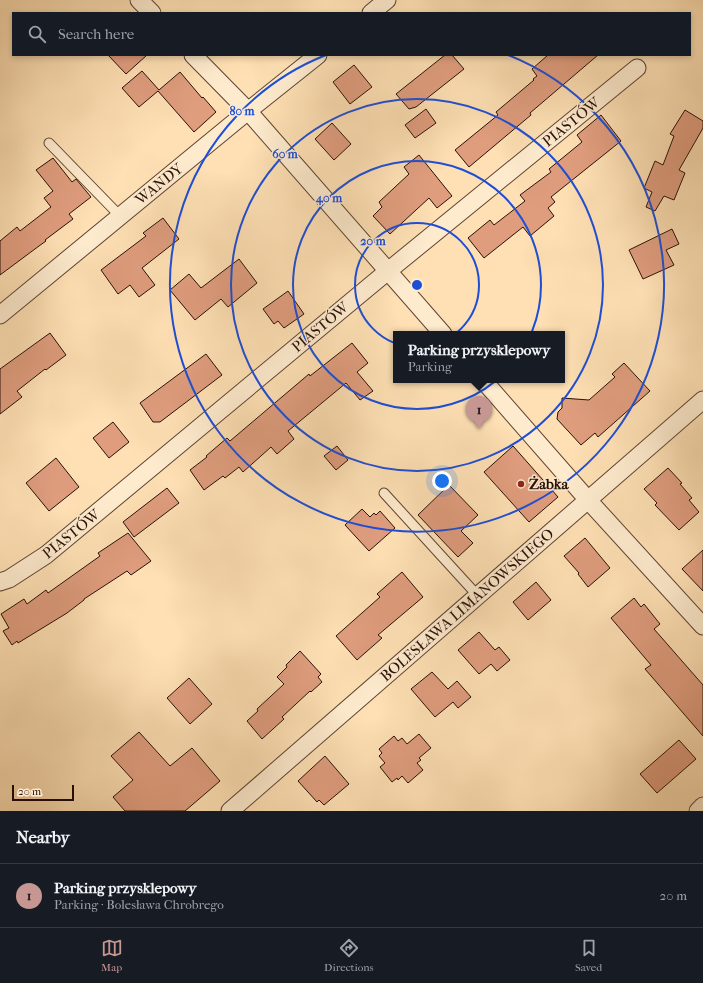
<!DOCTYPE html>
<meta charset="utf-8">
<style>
body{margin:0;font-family:"IM FELL French Canon",serif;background:#242831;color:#f1f3f6}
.scale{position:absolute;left:12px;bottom:10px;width:62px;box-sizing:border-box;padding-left:4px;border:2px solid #291007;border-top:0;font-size:11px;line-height:14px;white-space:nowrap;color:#291007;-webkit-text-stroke:3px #feebce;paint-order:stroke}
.you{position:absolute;left:442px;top:481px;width:14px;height:14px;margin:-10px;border:3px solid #fff;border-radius:50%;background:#1a73e8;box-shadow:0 0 0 6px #1a73e833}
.badge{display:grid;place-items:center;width:26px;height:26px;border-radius:50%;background:#c59692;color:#111;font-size:13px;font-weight:700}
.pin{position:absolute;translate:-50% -33px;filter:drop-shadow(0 1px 2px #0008)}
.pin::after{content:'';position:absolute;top:21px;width:14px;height:12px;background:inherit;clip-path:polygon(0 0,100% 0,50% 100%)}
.popup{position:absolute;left:393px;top:331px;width:172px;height:52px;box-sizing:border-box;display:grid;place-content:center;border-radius:0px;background:#171b24;filter:drop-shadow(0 1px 3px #0005);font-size:13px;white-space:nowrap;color:#9ea1a6}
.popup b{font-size:15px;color:#f1f3f6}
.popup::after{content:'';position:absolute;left:50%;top:100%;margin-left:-8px;border:8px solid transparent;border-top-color:#171b24}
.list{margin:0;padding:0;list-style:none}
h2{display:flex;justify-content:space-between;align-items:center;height:52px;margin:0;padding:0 16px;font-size:17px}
h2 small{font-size:13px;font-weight:400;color:#9ea1a6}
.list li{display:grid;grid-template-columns:26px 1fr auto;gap:12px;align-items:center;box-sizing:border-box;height:64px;padding:0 16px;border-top:1px solid #363941}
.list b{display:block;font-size:15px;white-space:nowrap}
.list p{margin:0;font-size:13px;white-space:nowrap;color:#9ea1a6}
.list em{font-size:13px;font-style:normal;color:#9ea1a6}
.icon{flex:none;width:22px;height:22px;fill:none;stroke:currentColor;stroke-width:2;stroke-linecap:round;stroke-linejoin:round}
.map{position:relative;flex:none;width:703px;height:811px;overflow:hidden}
.search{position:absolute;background:#171b24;box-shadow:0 2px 6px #0003;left:12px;right:12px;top:12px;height:44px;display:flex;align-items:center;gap:10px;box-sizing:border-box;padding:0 14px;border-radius:0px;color:#9ea1a6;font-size:15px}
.sheet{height:116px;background:#171b24}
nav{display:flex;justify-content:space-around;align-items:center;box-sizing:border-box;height:56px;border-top:1px solid #363941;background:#171b24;font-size:11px;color:#9ea1a6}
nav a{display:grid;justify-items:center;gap:2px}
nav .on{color:#c59692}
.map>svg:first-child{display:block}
</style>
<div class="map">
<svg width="703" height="811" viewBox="0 0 703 811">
<rect width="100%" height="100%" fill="#fee0b4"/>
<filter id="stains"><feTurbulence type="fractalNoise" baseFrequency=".005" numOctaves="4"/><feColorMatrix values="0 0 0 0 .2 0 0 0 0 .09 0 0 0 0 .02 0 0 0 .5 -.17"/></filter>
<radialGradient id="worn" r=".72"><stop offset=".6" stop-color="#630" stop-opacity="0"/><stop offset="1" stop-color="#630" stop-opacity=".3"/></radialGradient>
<g fill="#df9d7e" stroke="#291007">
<path d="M 108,55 L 147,55 L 126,74 Z"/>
<path d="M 445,55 L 452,55 L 464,69 L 416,107 L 409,109 L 396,94 Z"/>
<path d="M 548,55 L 598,55 L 530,113 L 531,115 L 469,167 L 455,150 L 498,115 L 496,112 L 534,80 L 533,79 L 537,76 L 532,69 Z"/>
<path d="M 354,65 L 372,87 L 350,104 L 333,82 Z"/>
<path d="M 142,71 L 159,90 L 180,72 L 202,98 L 203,97 L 216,112 L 194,132 L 158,91 L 139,107 L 122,88 Z"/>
<path d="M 426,109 L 436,123 L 415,138 L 405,125 Z"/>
<path d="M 685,110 L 703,121 L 703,128 L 679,170 L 685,173 L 674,200 L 664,196 L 655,211 L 646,207 L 652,192 L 644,188 L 655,161 L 663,165 L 674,136 L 670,134 Z"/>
<path d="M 601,115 L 621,141 L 551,197 L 555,202 L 548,208 L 554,216 L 530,236 L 523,227 L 484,258 L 468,238 L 490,220 L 494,225 L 525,201 L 520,195 L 551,172 L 549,169 L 582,142 L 577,135 Z"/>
<path d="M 332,123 L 351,144 L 334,160 L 315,139 Z"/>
<path d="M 419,155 L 452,196 L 437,208 L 429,198 L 390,234 L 373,216 L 382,207 L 379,202 L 409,174 L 404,167 Z"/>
<path d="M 53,158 L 72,182 L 76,179 L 91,197 L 69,214 L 73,219 L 45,240 L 46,241 L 39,246 L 0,275 L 0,241 L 17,227 L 20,231 L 51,207 L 44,198 L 53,191 L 36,170 Z"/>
<path d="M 163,218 L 179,239 L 142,268 L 155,285 L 139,297 L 130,285 L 118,294 L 101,270 L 146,236 L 143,233 Z"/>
<path d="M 672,229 L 679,244 L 666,250 L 674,265 L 643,279 L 629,250 Z"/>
<path d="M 239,259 L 257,283 L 228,307 L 221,299 L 195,320 L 170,290 L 189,274 L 201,288 Z"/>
<path d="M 288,291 L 304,314 L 284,328 L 278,321 L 274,324 L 263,309 Z"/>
<path d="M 50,333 L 66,355 L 46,370 L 45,369 L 17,391 L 22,397 L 0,414 L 0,369 Z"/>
<path d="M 352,343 L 368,363 L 357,372 L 373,391 L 360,400 L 346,383 L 288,431 L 294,439 L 277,454 L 271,447 L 243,472 L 239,467 L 225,478 L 223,476 L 204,490 L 190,470 L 207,457 L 206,456 L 227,438 L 230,441 L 309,374 L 310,376 Z"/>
<path d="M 206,354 L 222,375 L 160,422 L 153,422 L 140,403 Z"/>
<path d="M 624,363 L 650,391 L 598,437 L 595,433 L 581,445 L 557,419 L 558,412 L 562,408 L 562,398 L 589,400 L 615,377 L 612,374 Z"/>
<path d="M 113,422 L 129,442 L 109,458 L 93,438 Z"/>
<path d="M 337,446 L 348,460 L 336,470 L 324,456 Z"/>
<path d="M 513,446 L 558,497 L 529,522 L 484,472 Z"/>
<path d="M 56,458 L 79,487 L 49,511 L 26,483 Z"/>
<path d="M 668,468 L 682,483 L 680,484 L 692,498 L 689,500 L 699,512 L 679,530 L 655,505 L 657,503 L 644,489 Z"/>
<path d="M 449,485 L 478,515 L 461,531 L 473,543 L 458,557 L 418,515 Z"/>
<path d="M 167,488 L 179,503 L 134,537 L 123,522 Z"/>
<path d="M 362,509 L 370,517 L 374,513 L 376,515 L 380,511 L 395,528 L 369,551 L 345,525 Z"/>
<path d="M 128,533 L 151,561 L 131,575 L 127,571 L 84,599 L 84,600 L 67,613 L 18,643 L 17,641 L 12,645 L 3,631 L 9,628 L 1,614 L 24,599 L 27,604 L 46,590 L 48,593 L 100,556 L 98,553 Z"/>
<path d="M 585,538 L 610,568 L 588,587 L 578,574 L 579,573 L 564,556 Z"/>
<path d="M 703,550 L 703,591 L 682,569 Z"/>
<path d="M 402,572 L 423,597 L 378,635 L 382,638 L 357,660 L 336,636 L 380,597 L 377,594 Z"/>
<path d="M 536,582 L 551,600 L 528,620 L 513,602 Z"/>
<path d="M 634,598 L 641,607 L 644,604 L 660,624 L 654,629 L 703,685 L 703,736 L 645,669 L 651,665 L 611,618 Z"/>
<path d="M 479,632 L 495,650 L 499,647 L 510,660 L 497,671 L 491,664 L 479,674 L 458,650 Z"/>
<path d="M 300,651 L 321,674 L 318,677 L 322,682 L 311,692 L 310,691 L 282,717 L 284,719 L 262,739 L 247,721 L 258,711 L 257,709 L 284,684 L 277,677 L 287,667 L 286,665 Z"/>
<path d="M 432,672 L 448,689 L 457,681 L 471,697 L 458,708 L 453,702 L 435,717 L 411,689 Z"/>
<path d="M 189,678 L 212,704 L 190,724 L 167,698 Z"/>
<path d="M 139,732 L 170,766 L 192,748 L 220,781 L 185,811 L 125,811 L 113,797 L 133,780 L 111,756 Z"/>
<path d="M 419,734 L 431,748 L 419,758 L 421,760 L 417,763 L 423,770 L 408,783 L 402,776 L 398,780 L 397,778 L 392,782 L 380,767 L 385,763 L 379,756 L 382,753 L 379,749 L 394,736 L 398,741 L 402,738 L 407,744 Z"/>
<path d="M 679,740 L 696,759 L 657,793 L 640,774 Z"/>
<path d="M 325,756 L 349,784 L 324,805 L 319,800 L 317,802 L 298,781 Z"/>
</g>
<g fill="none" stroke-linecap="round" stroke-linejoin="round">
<g stroke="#5e4432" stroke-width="11">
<g id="service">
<path d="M 49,143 L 120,216"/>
<path d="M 384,493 L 478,596"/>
</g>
</g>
<g stroke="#5e4432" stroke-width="19">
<g id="minor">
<path d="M 139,0 L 152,13"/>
<path d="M 371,13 L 387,0"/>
<path d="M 193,55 L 248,111 L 443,334"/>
<path d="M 0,315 L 248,111 L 318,55"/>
<path d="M 483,380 L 588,500 L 703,626"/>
<path d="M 0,582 L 9,579 L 46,555 L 388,271 L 637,68"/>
<path d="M 230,811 L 703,400"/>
<path d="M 698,811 L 703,806"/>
</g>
</g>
<use href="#service" stroke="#feebce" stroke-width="9"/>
<use href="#minor" stroke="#feebce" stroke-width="17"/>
</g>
<g fill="none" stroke="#1d4ed8" stroke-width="2">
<circle cx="417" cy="285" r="62"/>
<circle cx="417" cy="285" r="124"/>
<circle cx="417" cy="285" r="186"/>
<path d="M508 55A247 247 0 1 1 326 55"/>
</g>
<circle fill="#8f2418" stroke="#feebce" stroke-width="1.5" cx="521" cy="484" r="4"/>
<g text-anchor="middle" stroke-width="3" stroke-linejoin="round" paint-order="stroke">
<g font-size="15" fill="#291007" stroke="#feebce">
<text transform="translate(571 122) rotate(-39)" y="5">PIASTÓW</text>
<text transform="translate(159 184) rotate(-39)" y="5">WANDY</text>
<text transform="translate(320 327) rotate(-40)" y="5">PIASTÓW</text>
<text transform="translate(71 534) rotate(-39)" y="5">PIASTÓW</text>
<text transform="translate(467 605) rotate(-41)" y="5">BOLESŁAWA LIMANOWSKIEGO</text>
</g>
<g font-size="15" font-weight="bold" fill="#291007" stroke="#feebce" text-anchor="start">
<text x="529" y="489">Żabka</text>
</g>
</g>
<circle cx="417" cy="285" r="6" fill="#1d4ed8" stroke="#feebce" stroke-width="2"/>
<g font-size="12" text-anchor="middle" font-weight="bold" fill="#1d4ed8" stroke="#feebce" stroke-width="3" stroke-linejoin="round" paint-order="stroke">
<text x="242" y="115">80 m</text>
<text x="285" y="158">60 m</text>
<text x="329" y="202">40 m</text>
<text x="373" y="245">20 m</text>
</g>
<rect width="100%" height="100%" filter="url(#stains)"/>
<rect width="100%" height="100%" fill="url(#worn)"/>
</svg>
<div class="scale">20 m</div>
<div class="you"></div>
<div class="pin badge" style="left:479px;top:429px">1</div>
<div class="popup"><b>Parking przysklepowy</b>Parking</div>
<div class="search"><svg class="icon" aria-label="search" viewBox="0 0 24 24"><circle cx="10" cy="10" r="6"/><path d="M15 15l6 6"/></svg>Search here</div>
</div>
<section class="sheet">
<h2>Nearby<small></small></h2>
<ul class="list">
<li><span class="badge">1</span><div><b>Parking przysklepowy</b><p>Parking · Bolesława Chrobrego</p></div><em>20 m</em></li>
</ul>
</section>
<nav>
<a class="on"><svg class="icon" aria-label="map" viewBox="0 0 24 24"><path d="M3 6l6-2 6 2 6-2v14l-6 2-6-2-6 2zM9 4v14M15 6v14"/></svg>Map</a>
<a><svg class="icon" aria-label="directions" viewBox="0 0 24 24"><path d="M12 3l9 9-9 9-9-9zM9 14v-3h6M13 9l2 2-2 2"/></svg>Directions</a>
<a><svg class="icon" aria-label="saved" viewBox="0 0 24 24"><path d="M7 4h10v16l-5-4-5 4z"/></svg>Saved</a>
</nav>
